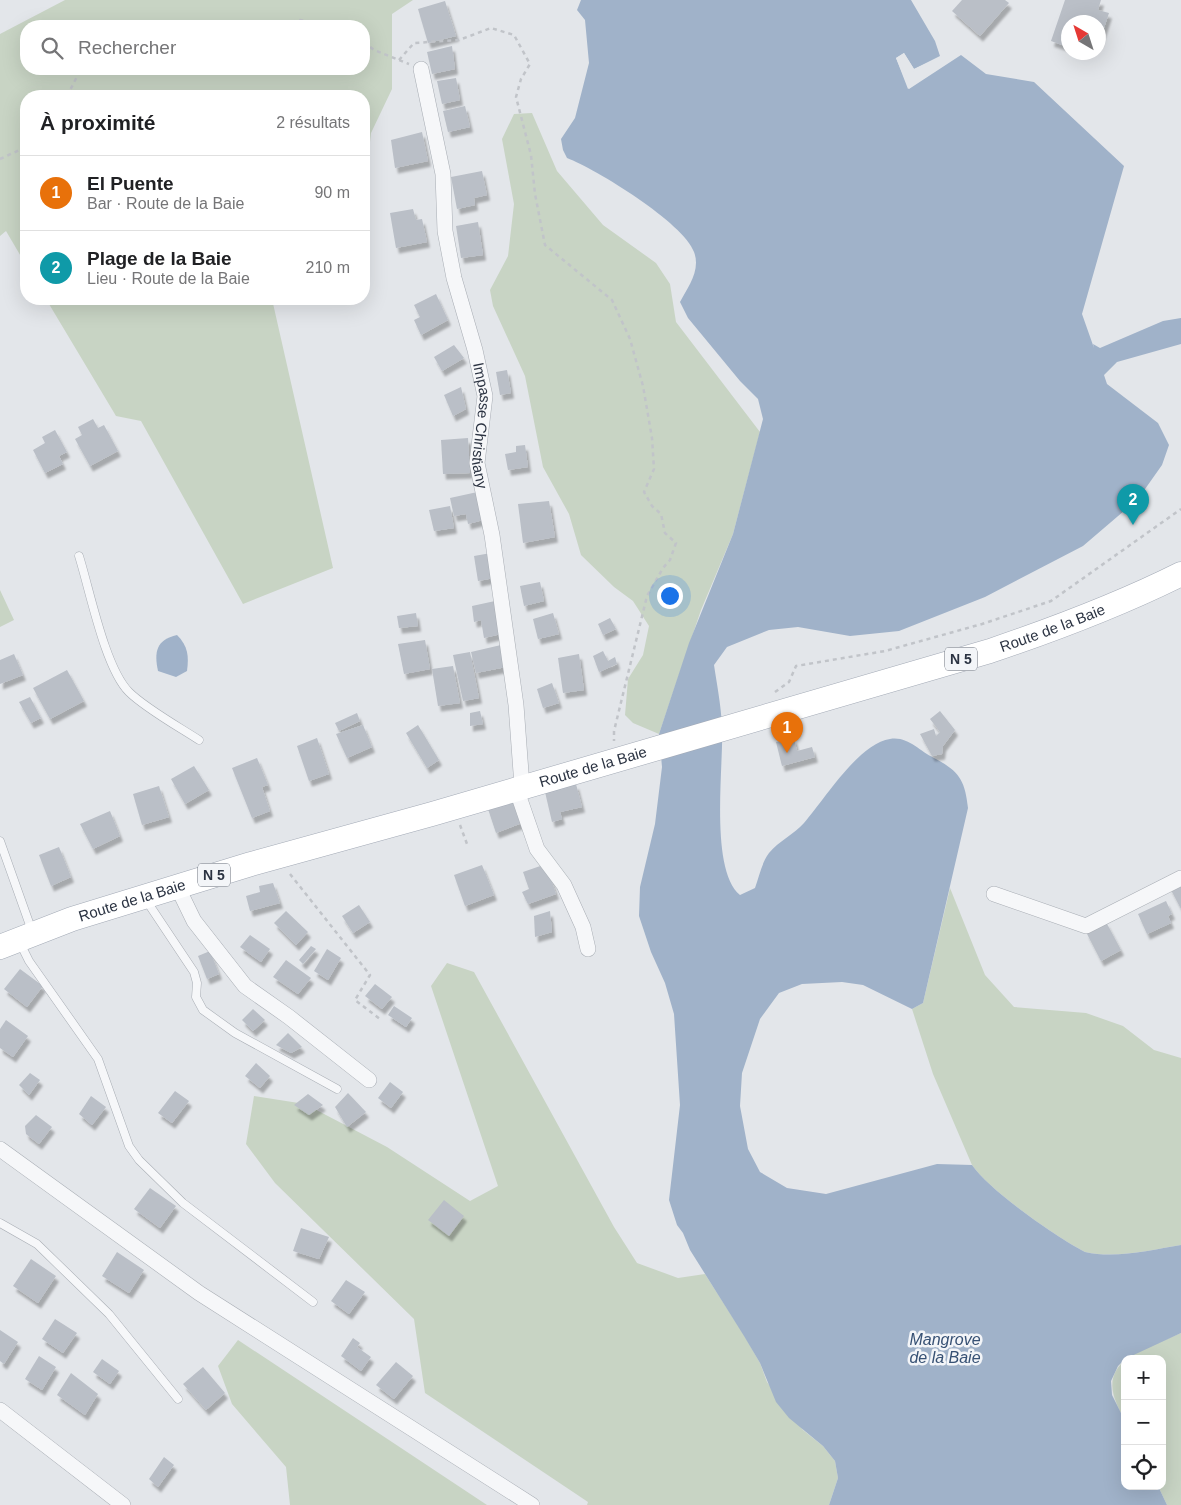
<!DOCTYPE html>
<html lang="fr">
<meta charset="utf-8">
<style>
body{margin:0;font-family:Arial,sans-serif;background:#f6f6f6;color:#202124}
.controls{position:absolute;right:15px;bottom:15px;display:grid;overflow:hidden;border-radius:10px;box-shadow:0 5px 20px #0002}
.controls button{width:45px;height:45px;display:grid;place-items:center;padding:0;border:0;border-bottom:1px solid #e0e0e0;background:#fff;color:#202124;font:25px sans-serif}
.compass{position:absolute;left:1061px;top:15px;width:45px;height:45px;border-radius:50%;background:#fff;box-shadow:0 5px 20px #0002;rotate:321deg}
.you{position:absolute;left:669px;top:595px;width:18px;height:18px;margin:-12px;border:4px solid #fff;border-radius:50%;background:#1a73e8;box-shadow:0 0 0 8px #1a73e833}
.badge{display:grid;place-items:center;width:32px;height:32px;border-radius:50%;background:#1a73e8;color:#fff;font-size:16px;font-weight:700}
.pin{position:absolute;translate:-50% -41px;filter:drop-shadow(0 1px 2px #0008)}
.pin::after{content:'';position:absolute;top:26px;width:18px;height:15px;background:inherit;clip-path:polygon(0 0,100% 0,50% 100%)}
.list{margin:0;padding:0;list-style:none}
h2{display:flex;justify-content:space-between;align-items:center;height:65px;margin:0;padding:0 20px;font-size:21px}
h2 small{font-size:16px;font-weight:400;color:#757577}
.list li{display:grid;grid-template-columns:32px 1fr auto;gap:15px;align-items:center;box-sizing:border-box;height:75px;padding:0 20px;border-top:1px solid #e0e0e0}
.list b{display:block;font-size:19px;white-space:nowrap}
.list p{margin:0;font-size:16px;white-space:nowrap;color:#757577}
.list em{font-size:16px;font-style:normal;color:#757577}
.icon{flex:none;width:28px;height:28px;fill:none;stroke:currentColor;stroke-width:2;stroke-linecap:round;stroke-linejoin:round}
.map{position:relative;flex:none;width:1181px;height:1505px;overflow:hidden}
.search{position:absolute;background:#fff;box-shadow:0 5px 20px #0002;left:20px;top:20px;width:350px;height:55px;display:flex;align-items:center;gap:12px;box-sizing:border-box;padding:0 18px;border-radius:20px;color:#757577;font-size:19px}
.panel{position:absolute;background:#fff;box-shadow:0 5px 20px #0002;left:20px;top:90px;width:350px;height:215px;border-radius:20px}
.map>svg:first-child{display:block}
</style>
<div class="map">
<svg width="1181" height="1505" viewBox="0 0 1181 1505">
<defs>
<filter id="shadow"><feDropShadow dx="3" dy="5.5" stdDeviation="1" flood-color="#0004"/></filter>
</defs>
<rect width="100%" height="100%" fill="#e3e6ea"/>
<g fill="#c8d4c4" fill-rule="evenodd">
<path d="M 65,0 L 413,0 L 392,14 L 392,89 L 371,133 L 364,196 L 364,96 L 26,96 L 26,265 L 6,231 L 0,236 L 0,34 ZM 26,26 L 364,26 L 364,69 L 26,69 Z"/>
<path d="M 532,113 L 557,171 L 603,225 L 656,263 L 670,284 L 676,322 L 760,432 L 733,534 L 701,610 L 659,734 L 633,723 L 625,715 L 628,679 L 643,655 L 649,626 L 633,601 L 614,587 L 581,555 L 569,514 L 543,467 L 525,376 L 493,306 L 490,290 L 508,256 L 514,204 L 502,139 L 514,114 Z"/>
<path d="M 46,299 L 272,299 L 333,568 L 243,604 L 141,421 L 116,416 Z"/>
<path d="M 0,590 L 14,620 L 0,627 Z"/>
<path d="M 950,888 L 985,975 L 1014,1007 L 1086,1013 L 1123,1026 L 1154,1050 L 1181,1058 L 1181,1245 C 1150,1250 1116,1259 1085,1252 C 1056,1237 990,1191 972,1165 L 933,1074 L 912,1009 L 923,1003 Z"/>
<path d="M 447,963 L 474,972 L 614,1227 L 637,1263 L 678,1278 L 705,1274 L 744,1335 L 760,1363 L 767,1382 L 803,1430 L 823,1446 L 835,1461 L 838,1478 L 829,1505 L 587,1505 L 588,1502 L 425,1393 L 414,1319 L 275,1183 L 246,1144 L 254,1096 L 305,1104 L 387,1147 L 470,1201 L 498,1186 L 431,986 Z"/>
<path d="M 1181,1333 L 1181,1505 L 1167,1505 L 1158,1486 L 1162,1486 L 1162,1359 L 1127,1359 L 1134,1353 Z"/>
<path d="M 238,1340 L 487,1505 L 290,1505 L 286,1467 L 232,1404 L 218,1366 Z"/>
<path d="M 1125,1360 L 1125,1421 C 1114,1400 1103,1379 1125,1360 Z"/>
</g>
<g fill="#a0b2c9">
<path d="M 581,0 L 911,0 L 935,41 L 940,56 L 914,69 L 904,53 L 896,58 L 909,89 L 961,55 L 986,74 L 1034,82 L 1124,166 L 1082,314 L 1094,348 L 1093,344 L 1100,348 L 1163,321 L 1181,318 L 1181,344 L 1117,362 L 1104,375 L 1107,384 L 1158,423 L 1169,445 L 1162,465 L 1138,499 L 1083,546 L 985,597 L 899,631 L 850,636 L 798,627 L 769,630 L 727,647 L 714,665 C 717,685 721,705 722,726 C 724,765 709,869 740,895 L 755,888 C 759,877 762,862 769,853 C 779,841 794,834 804,823 C 824,800 859,743 890,739 C 908,736 919,751 934,758 C 959,771 965,780 968,808 L 923,1003 L 912,1009 L 863,985 L 842,982 L 802,984 L 779,993 L 760,1019 L 742,1073 L 740,1106 L 748,1149 L 760,1172 L 787,1188 L 826,1194 L 937,1164 L 972,1165 C 990,1191 1056,1237 1085,1252 C 1116,1259 1150,1250 1181,1245 L 1181,1333 L 1125,1359 L 1118,1366 L 1111,1381 L 1112,1395 L 1125,1421 L 1125,1486 L 1158,1486 L 1167,1505 L 829,1505 L 838,1478 L 835,1461 L 823,1446 L 789,1418 L 776,1402 L 760,1363 L 744,1336 L 690,1250 L 683,1233 L 677,1225 L 669,1200 L 680,1105 L 674,1014 L 665,983 L 651,952 L 639,916 L 640,887 L 655,824 L 662,767 L 659,734 L 689,643 L 733,534 L 763,419 L 758,399 L 740,381 L 688,318 L 680,302 C 688,287 701,270 694,252 C 684,223 596,169 567,158 L 563,150 L 561,139 L 575,118 L 589,63 L 585,20 L 577,10 Z"/>
<path d="M 177,635 C 188,646 189,656 187,671 L 176,677 L 158,671 C 154,652 156,640 177,635 Z"/>
</g>
<path fill="#e3e6ea" d="M 904,53 L 914,69 L 943,56 L 914,72 L 903,56 L 899,59 L 909,85 L 955,55 L 956,57 L 908,89 L 896,58 Z"/>
<g fill="#babfc7" filter="url(#shadow)">
<path d="M 962,0 L 1005,0 L 1009,3 L 980,36 L 952,11 Z"/>
<path d="M 1065,0 L 1101,0 L 1098,10 L 1109,13 L 1099,43 L 1098,22 L 1068,22 L 1068,47 L 1051,41 Z"/>
<path d="M 445,1 L 456,36 L 428,43 L 418,9 Z"/>
<path d="M 452,46 L 455,69 L 432,74 L 427,52 Z"/>
<path d="M 456,78 L 460,100 L 442,104 L 437,81 Z"/>
<path d="M 465,106 L 470,127 L 448,132 L 443,111 Z"/>
<path d="M 422,132 L 428,161 L 395,168 L 391,140 Z"/>
<path d="M 482,171 L 487,195 L 474,198 L 475,205 L 457,209 L 451,177 Z"/>
<path d="M 413,209 L 416,220 L 422,219 L 427,242 L 396,248 L 390,213 Z"/>
<path d="M 478,222 L 483,255 L 461,258 L 456,226 Z"/>
<path d="M 436,294 L 448,320 L 421,335 L 414,320 L 420,317 L 414,305 Z"/>
<path d="M 454,345 L 464,358 L 442,371 L 434,357 Z"/>
<path d="M 507,370 L 511,393 L 500,395 L 496,372 Z"/>
<path d="M 461,387 L 466,409 L 453,416 L 444,395 Z"/>
<path d="M 93,419 L 98,428 L 104,425 L 118,451 L 90,466 L 75,439 L 82,435 L 78,427 Z"/>
<path d="M 55,430 L 67,452 L 59,456 L 63,464 L 45,473 L 33,450 L 45,443 L 42,437 Z"/>
<path d="M 468,438 L 470,473 L 443,474 L 441,440 Z"/>
<path d="M 525,445 L 528,467 L 508,470 L 505,454 L 516,452 L 516,446 Z"/>
<path d="M 482,491 L 487,519 L 468,524 L 466,514 L 454,516 L 450,498 Z"/>
<path d="M 549,501 L 555,537 L 523,543 L 518,504 Z"/>
<path d="M 450,506 L 454,528 L 434,531 L 429,510 Z"/>
<path d="M 491,553 L 494,578 L 478,581 L 474,556 Z"/>
<path d="M 540,582 L 544,601 L 524,606 L 520,586 Z"/>
<path d="M 495,601 L 501,634 L 484,638 L 481,620 L 474,622 L 472,606 Z"/>
<path d="M 416,613 L 418,626 L 399,628 L 397,616 Z"/>
<path d="M 553,613 L 559,634 L 538,639 L 533,619 Z"/>
<path d="M 610,618 L 616,629 L 603,635 L 598,624 Z"/>
<path d="M 425,640 L 430,669 L 404,674 L 398,644 Z"/>
<path d="M 501,645 L 506,667 L 476,673 L 471,652 Z"/>
<path d="M 603,651 L 608,661 L 615,657 L 617,664 L 599,672 L 593,656 Z"/>
<path d="M 470,652 L 479,698 L 463,701 L 453,655 Z"/>
<path d="M 14,654 L 23,675 L 0,684 L 0,660 Z"/>
<path d="M 579,654 L 584,690 L 563,693 L 558,658 Z"/>
<path d="M 453,666 L 460,703 L 438,706 L 432,669 Z"/>
<path d="M 67,670 L 84,701 L 50,719 L 33,688 Z"/>
<path d="M 552,683 L 559,703 L 543,708 L 537,689 Z"/>
<path d="M 30,697 L 41,718 L 31,723 L 19,702 Z"/>
<path d="M 480,711 L 483,724 L 470,726 L 470,713 Z"/>
<path d="M 940,711 L 955,730 L 943,746 L 942,754 L 932,756 L 920,734 L 934,729 L 936,736 L 940,732 L 930,719 Z"/>
<path d="M 357,713 L 360,721 L 339,731 L 335,723 Z"/>
<path d="M 363,725 L 372,747 L 347,758 L 336,734 Z"/>
<path d="M 418,725 L 439,760 L 427,768 L 406,733 Z"/>
<path d="M 317,738 L 329,774 L 309,781 L 297,746 Z"/>
<path d="M 794,738 L 797,751 L 812,747 L 815,757 L 782,766 L 776,742 Z"/>
<path d="M 257,758 L 268,785 L 262,787 L 270,811 L 252,818 L 232,768 Z"/>
<path d="M 194,766 L 209,790 L 185,804 L 171,779 Z"/>
<path d="M 576,784 L 582,807 L 560,812 L 562,819 L 552,822 L 545,792 Z"/>
<path d="M 159,786 L 169,817 L 142,825 L 133,794 Z"/>
<path d="M 513,800 L 522,823 L 496,833 L 488,809 Z"/>
<path d="M 110,811 L 120,836 L 93,849 L 80,824 Z"/>
<path d="M 59,847 L 71,877 L 51,886 L 39,855 Z"/>
<path d="M 546,864 L 556,894 L 528,904 L 522,892 L 529,889 L 523,872 Z"/>
<path d="M 482,865 L 494,895 L 465,906 L 454,875 Z"/>
<path d="M 1181,881 L 1181,909 L 1169,886 Z"/>
<path d="M 273,883 L 280,903 L 250,911 L 246,896 L 260,892 L 259,886 Z"/>
<path d="M 1166,901 L 1172,914 L 1168,916 L 1171,923 L 1147,934 L 1138,914 Z"/>
<path d="M 359,905 L 370,922 L 353,933 L 342,916 Z"/>
<path d="M 286,911 L 308,932 L 296,945 L 274,923 Z"/>
<path d="M 550,911 L 552,932 L 535,937 L 534,916 Z"/>
<path d="M 1106,922 L 1121,950 L 1101,961 L 1086,932 Z"/>
<path d="M 250,935 L 270,949 L 261,962 L 240,947 Z"/>
<path d="M 311,946 L 316,949 L 303,964 L 299,960 Z"/>
<path d="M 327,949 L 341,958 L 328,980 L 314,971 Z"/>
<path d="M 210,951 L 219,974 L 207,979 L 198,956 Z"/>
<path d="M 286,960 L 311,978 L 298,994 L 273,977 Z"/>
<path d="M 20,969 L 43,986 L 27,1007 L 4,989 Z"/>
<path d="M 375,984 L 392,997 L 382,1009 L 365,996 Z"/>
<path d="M 394,1006 L 412,1018 L 406,1027 L 388,1015 Z"/>
<path d="M 253,1009 L 265,1020 L 253,1031 L 242,1020 Z"/>
<path d="M 6,1020 L 28,1036 L 13,1057 L 0,1048 L 0,1029 Z"/>
<path d="M 288,1033 L 302,1047 L 291,1053 L 276,1045 Z"/>
<path d="M 256,1063 L 270,1076 L 260,1088 L 245,1076 Z"/>
<path d="M 30,1073 L 40,1080 L 29,1095 L 19,1085 Z"/>
<path d="M 390,1082 L 403,1092 L 391,1108 L 378,1098 Z"/>
<path d="M 175,1091 L 189,1101 L 172,1123 L 158,1113 Z"/>
<path d="M 348,1093 L 366,1112 L 347,1127 L 335,1107 Z"/>
<path d="M 308,1094 L 323,1105 L 309,1115 L 294,1105 Z"/>
<path d="M 91,1096 L 106,1107 L 92,1125 L 79,1114 Z"/>
<path d="M 36,1115 L 52,1127 L 39,1144 L 26,1134 L 25,1126 Z"/>
<path d="M 150,1188 L 176,1206 L 160,1228 L 134,1209 Z"/>
<path d="M 444,1200 L 464,1216 L 449,1236 L 428,1220 Z"/>
<path d="M 301,1228 L 329,1237 L 319,1259 L 293,1251 Z"/>
<path d="M 117,1252 L 144,1270 L 129,1293 L 102,1276 Z"/>
<path d="M 31,1259 L 56,1276 L 38,1303 L 13,1286 Z"/>
<path d="M 346,1280 L 365,1292 L 349,1314 L 331,1301 Z"/>
<path d="M 55,1319 L 77,1333 L 63,1353 L 42,1339 Z"/>
<path d="M 0,1330 L 18,1342 L 4,1364 L 0,1361 Z"/>
<path d="M 353,1338 L 360,1343 L 357,1347 L 371,1357 L 361,1371 L 341,1356 Z"/>
<path d="M 39,1356 L 56,1367 L 42,1390 L 25,1379 Z"/>
<path d="M 102,1359 L 119,1371 L 110,1384 L 93,1372 Z"/>
<path d="M 396,1362 L 413,1376 L 394,1399 L 376,1385 Z"/>
<path d="M 203,1367 L 225,1393 L 206,1410 L 183,1384 Z"/>
<path d="M 71,1373 L 98,1394 L 85,1415 L 57,1395 Z"/>
<path d="M 164,1457 L 174,1465 L 158,1487 L 149,1479 Z"/>
</g>
<g fill="none" stroke-linecap="round" stroke-linejoin="round">
<g stroke="#a8adb4" stroke-width="9">
<g id="service">
<path d="M 79,556 C 90,591 105,668 129,692 C 145,708 179,727 199,740"/>
<path d="M 0,841 L 32,931"/>
<path d="M 146,900 L 194,972 L 197,983 L 196,997 L 203,1010 L 235,1033 L 337,1089"/>
<path d="M 19,941 L 29,961 L 98,1059 L 129,1146 L 139,1160 L 183,1203 L 313,1302"/>
<path d="M 0,1223 L 37,1244 L 109,1314 L 178,1399"/>
</g>
</g>
<g stroke="#a8adb4" stroke-width="16">
<g id="minor">
<path id="s1" d="M 421,69 L 443,174 L 445,231 L 454,278 L 475,350 L 485,396 L 477,463 L 492,535 L 516,705 L 522,786"/>
<path d="M 516,788 L 537,849 L 564,885 L 583,927 L 588,949"/>
<path d="M 177,886 L 194,921 L 245,986 L 289,1017 L 369,1080"/>
<path d="M 994,894 L 1086,926 L 1181,878"/>
<path d="M 0,1149 L 199,1293 L 532,1505"/>
<path d="M 0,1410 L 123,1505"/>
</g>
</g>
<g stroke="#a3aab6" stroke-width="25">
<g id="primary">
<path id="s2" d="M 0,947 L 72,919 L 251,864 L 432,814 L 990,651 C 1055,629 1119,605 1181,574"/>
</g>
</g>
<g stroke="#c1c4c9" stroke-width="2.5" stroke-dasharray="4 4" stroke-linecap="butt">
<path d="M 276,26 L 299,20 L 344,26"/>
<path d="M 364,42 L 374,50 L 409,64"/>
<path d="M 399,60 L 414,43 L 459,40 L 491,28 L 514,35 L 530,64 L 521,79 L 516,97 L 531,155 L 535,194 L 545,245 L 612,300 L 630,339 L 643,386 L 652,438 L 654,469 L 644,492 L 652,506 L 661,514 L 665,533 L 676,543 L 670,560 L 663,568 L 647,596 L 614,731 L 614,741"/>
<path d="M 67,96 L 81,69"/>
<path d="M 0,159 L 26,147"/>
<path d="M 775,692 L 789,682 L 796,666 L 885,651 L 982,624 L 1051,601 L 1181,509"/>
<path d="M 460,825 L 467,844"/>
<path d="M 290,874 L 370,975 L 355,1000 L 380,1019"/>
</g>
<use href="#service" stroke="#f6f7f9" stroke-width="8"/>
<use href="#minor" stroke="#f6f7f9" stroke-width="15"/>
<use href="#primary" stroke="#fff" stroke-width="24"/>
</g>
<g text-anchor="middle" stroke-width="5" stroke-linejoin="round" paint-order="stroke">
<g fill="#f3f5f8" stroke="#676d79" stroke-width="1">
<rect x="945" y="647.5" width="32" height="23" rx="4"/>
<rect x="198" y="863.5" width="32" height="23" rx="4"/>
</g>
<g font-size="14" font-weight="bold" fill="#2b3342">
<text x="961" y="664">N 5</text>
<text x="214" y="880">N 5</text>
</g>
<g font-size="15" fill="#2b3342" stroke="#f3f5f8">
<text dy="5" stroke="none"><textPath href="#s1" startOffset="364">Impasse Christiany</textPath></text>
<text dy="5" stroke="none"><textPath href="#s2" startOffset="1100">Route de la Baie</textPath></text>
<text dy="5" stroke="none"><textPath href="#s2" startOffset="620">Route de la Baie</textPath></text>
<text dy="5" stroke="none"><textPath href="#s2" startOffset="140">Route de la Baie</textPath></text>
</g>
<g font-size="16" font-style="italic" fill="#375174" stroke="#f3f5f8">
<text x="945" y="1345">Mangrove<tspan x="945" dy="18">de la Baie</tspan></text>
</g>
</g>
</svg>
<div class="controls">
<button>+</button>
<button>−</button>
<button><svg class="icon" aria-label="locate" viewBox="0 0 24 24"><circle cx="12" cy="12" r="6"/><path d="M12 2v4M12 18v4M2 12h4M18 12h4"/></svg></button>
</div>
<svg class="compass" viewBox="-18 -18 36 36"><path d="M0-13l5 13h-10z" fill="#e53935"/><path d="M0 13l5-13h-10z" fill="#757577"/></svg>
<div class="you"></div>
<div class="pin badge" style="left:787px;top:753px;background:#e8710a">1</div>
<div class="pin badge" style="left:1133px;top:525px;background:#0f9aa8">2</div>
<div class="search"><svg class="icon" aria-label="search" viewBox="0 0 24 24"><circle cx="10" cy="10" r="6"/><path d="M15 15l6 6"/></svg>Rechercher</div>
<section class="panel">
<h2>À proximité<small>2 résultats</small></h2>
<ul class="list">
<li><span class="badge" style="background:#e8710a">1</span><div><b>El Puente</b><p>Bar · Route de la Baie</p></div><em>90 m</em></li>
<li><span class="badge" style="background:#0f9aa8">2</span><div><b>Plage de la Baie</b><p>Lieu · Route de la Baie</p></div><em>210 m</em></li>
</ul>
</section>
</div>
